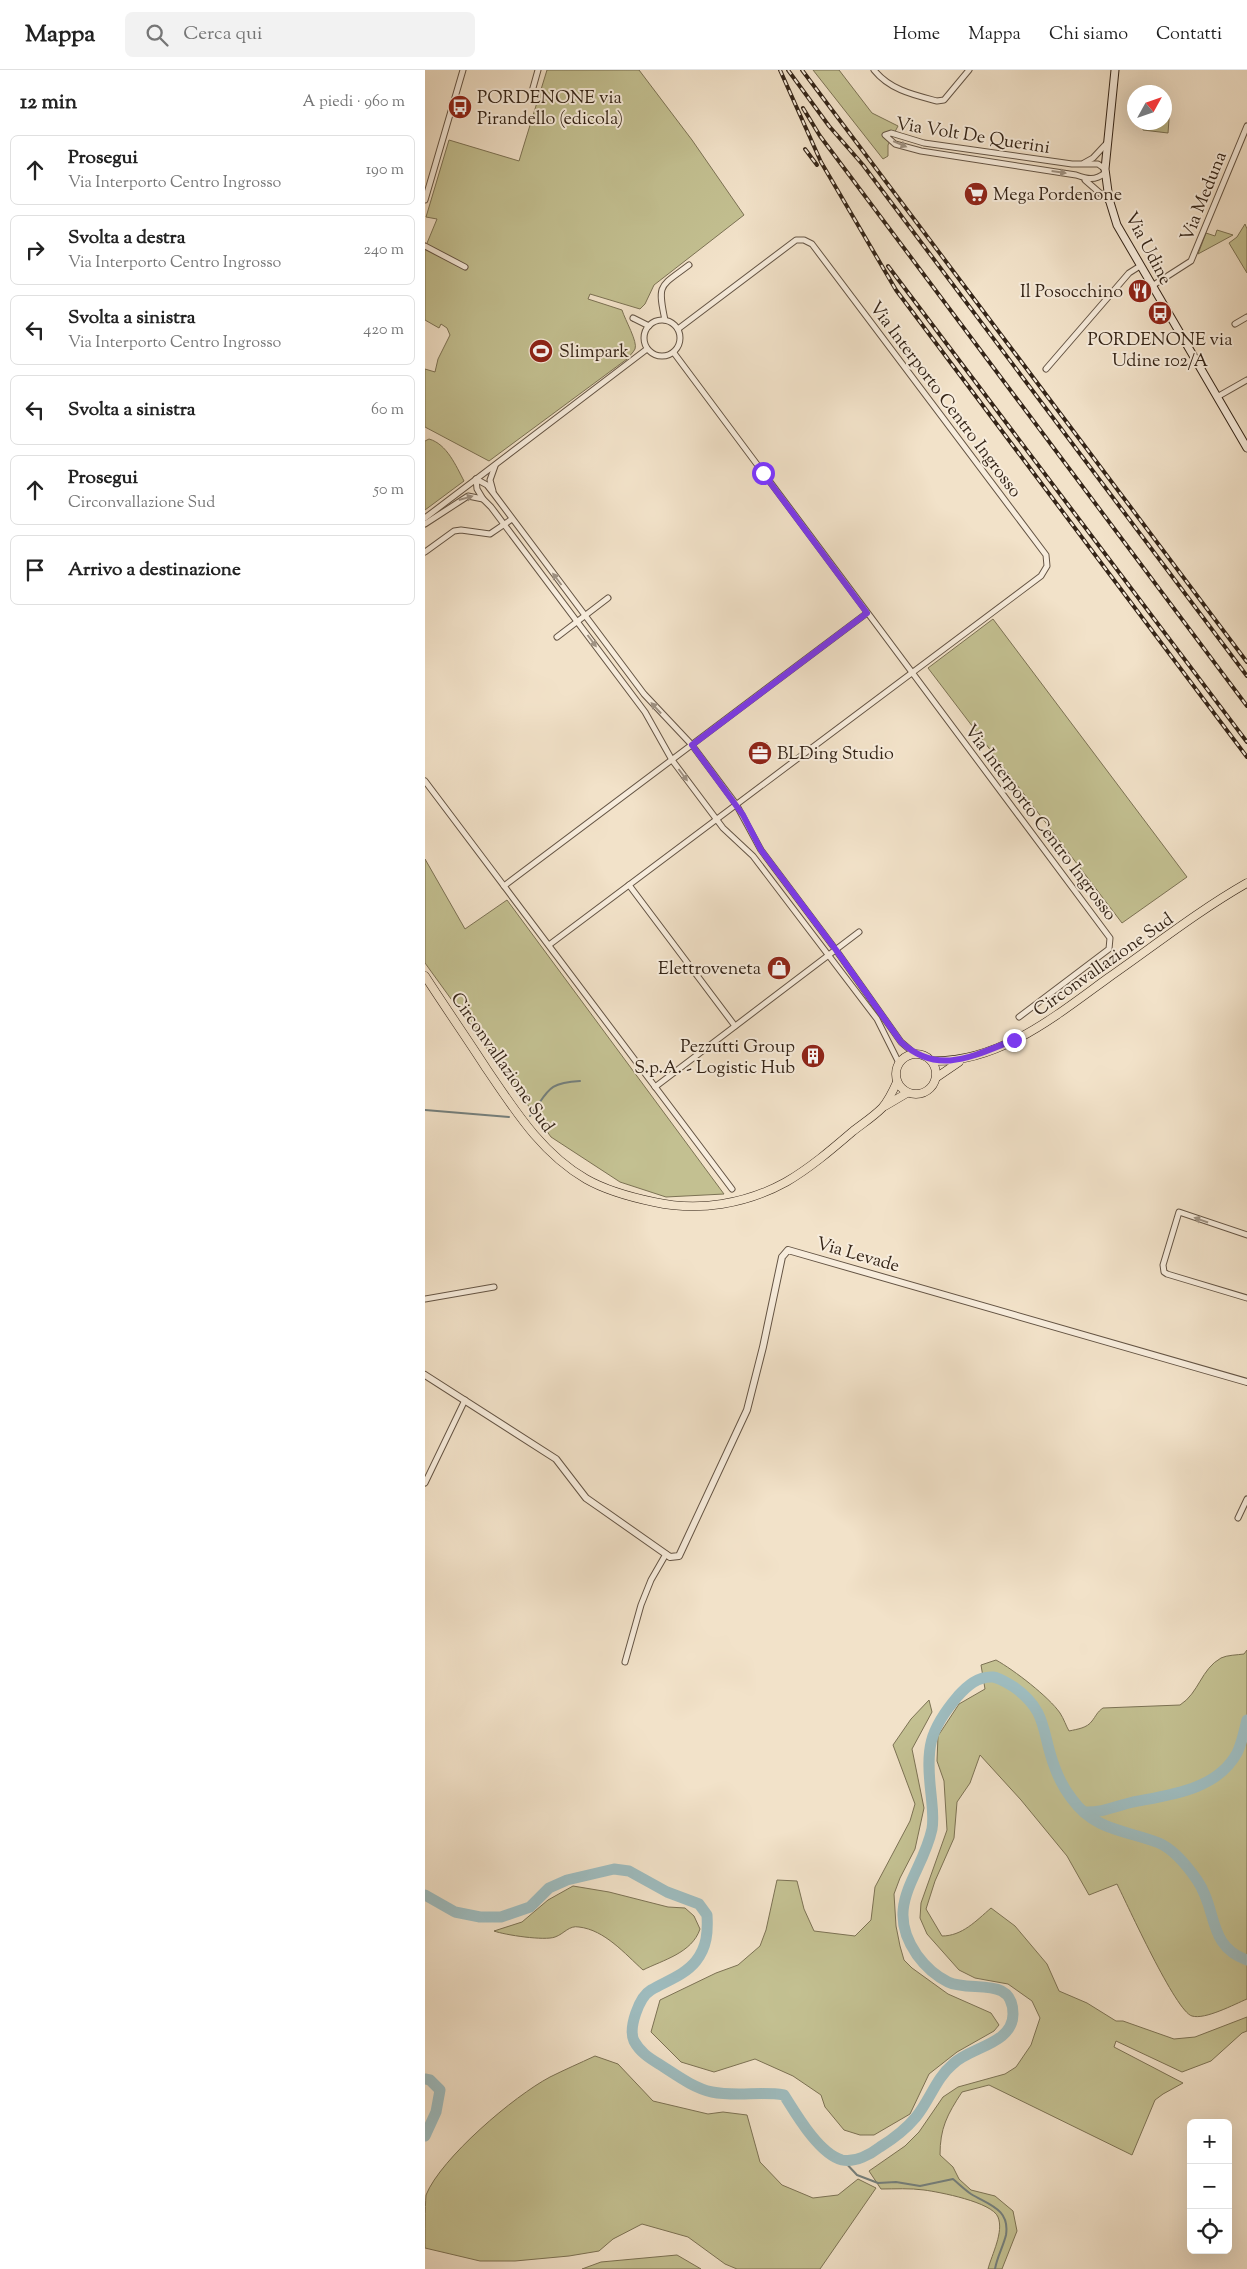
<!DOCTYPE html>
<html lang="it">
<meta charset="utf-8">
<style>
body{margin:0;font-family:"Sorts Mill Goudy",serif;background:#f2f2f2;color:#222}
.controls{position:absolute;right:15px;bottom:15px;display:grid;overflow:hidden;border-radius:8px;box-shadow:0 5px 20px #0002}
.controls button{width:45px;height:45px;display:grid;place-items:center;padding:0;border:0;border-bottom:1px solid #e0e0e0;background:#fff;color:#222;font:25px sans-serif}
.compass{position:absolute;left:702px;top:15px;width:45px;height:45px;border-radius:50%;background:#fff;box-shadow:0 5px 20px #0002;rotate:50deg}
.stop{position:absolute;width:15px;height:15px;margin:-11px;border:4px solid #7c3aed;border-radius:50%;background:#fff}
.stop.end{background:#7c3aed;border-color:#fff;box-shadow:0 1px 5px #0008}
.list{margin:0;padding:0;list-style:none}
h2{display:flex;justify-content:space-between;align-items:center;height:65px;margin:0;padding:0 20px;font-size:21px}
h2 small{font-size:16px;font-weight:400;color:#767676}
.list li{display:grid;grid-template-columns:32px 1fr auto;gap:15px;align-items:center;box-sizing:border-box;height:70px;margin:0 10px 10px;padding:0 10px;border:1px solid #e0e0e0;border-radius:8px}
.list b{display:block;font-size:19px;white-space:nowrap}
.list p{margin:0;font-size:16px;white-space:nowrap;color:#767676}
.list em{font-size:16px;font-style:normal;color:#767676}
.icon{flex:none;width:28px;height:28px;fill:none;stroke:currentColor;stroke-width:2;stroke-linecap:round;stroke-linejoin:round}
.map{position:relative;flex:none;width:822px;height:2199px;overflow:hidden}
header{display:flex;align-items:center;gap:30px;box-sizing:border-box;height:70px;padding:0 25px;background:#fff;border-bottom:1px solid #e0e0e0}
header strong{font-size:24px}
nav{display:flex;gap:28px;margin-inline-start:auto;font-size:18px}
.search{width:350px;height:45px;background:#f2f2f2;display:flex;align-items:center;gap:12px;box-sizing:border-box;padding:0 18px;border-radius:8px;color:#767676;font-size:19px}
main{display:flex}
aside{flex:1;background:#fff}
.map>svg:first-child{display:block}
</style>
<header>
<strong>Mappa</strong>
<div class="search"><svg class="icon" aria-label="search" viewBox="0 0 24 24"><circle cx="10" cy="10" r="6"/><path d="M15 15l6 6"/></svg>Cerca qui</div>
<nav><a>Home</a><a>Mappa</a><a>Chi siamo</a><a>Contatti</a></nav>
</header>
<main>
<aside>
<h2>12 min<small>A piedi · 960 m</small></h2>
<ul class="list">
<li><svg class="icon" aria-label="ahead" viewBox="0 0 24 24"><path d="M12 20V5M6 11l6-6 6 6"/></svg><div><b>Prosegui</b><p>Via Interporto Centro Ingrosso</p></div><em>190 m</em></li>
<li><svg class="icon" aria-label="right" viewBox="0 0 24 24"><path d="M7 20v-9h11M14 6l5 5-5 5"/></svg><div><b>Svolta a destra</b><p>Via Interporto Centro Ingrosso</p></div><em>240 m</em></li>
<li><svg class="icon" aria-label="left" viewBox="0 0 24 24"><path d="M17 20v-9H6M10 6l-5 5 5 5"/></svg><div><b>Svolta a sinistra</b><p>Via Interporto Centro Ingrosso</p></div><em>420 m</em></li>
<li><svg class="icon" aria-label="left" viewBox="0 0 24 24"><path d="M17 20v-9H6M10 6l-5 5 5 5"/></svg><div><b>Svolta a sinistra</b></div><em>60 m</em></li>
<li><svg class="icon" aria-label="ahead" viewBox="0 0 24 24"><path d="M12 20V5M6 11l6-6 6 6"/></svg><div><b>Prosegui</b><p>Circonvallazione Sud</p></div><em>50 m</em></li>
<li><svg class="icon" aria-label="arrive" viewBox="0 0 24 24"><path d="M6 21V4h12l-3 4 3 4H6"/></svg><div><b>Arrivo a destinazione</b></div></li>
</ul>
</aside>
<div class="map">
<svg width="822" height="2199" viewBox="0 0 822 2199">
<rect width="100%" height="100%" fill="#f2e2c9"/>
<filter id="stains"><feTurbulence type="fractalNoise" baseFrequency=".004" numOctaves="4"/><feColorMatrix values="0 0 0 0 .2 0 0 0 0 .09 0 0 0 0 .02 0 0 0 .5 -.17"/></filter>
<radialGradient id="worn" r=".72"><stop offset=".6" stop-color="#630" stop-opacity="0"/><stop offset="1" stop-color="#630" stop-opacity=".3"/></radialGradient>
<g fill="#c3c091" stroke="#7c7254">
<path d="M 122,0 L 214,0 L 267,70 L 319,145 L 229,215 L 220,234 L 215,239 L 165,224 L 163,229 L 197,240 C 200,250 213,272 210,279 C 208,283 204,286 202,289 L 64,391 L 0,357 L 0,299 L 10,302 L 13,289 L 25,265 L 22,258 L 16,254 L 14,258 L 0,250 L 0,178 L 12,149 L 1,147 L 24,70 L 94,91 Z"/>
<path d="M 388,0 L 414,0 L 447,43 L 473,56 L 463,75 L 463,86 L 458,89 Z"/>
<path d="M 740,36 L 745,36 L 743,63 L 718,60 L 719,53 L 740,52 Z"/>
<path d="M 820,154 L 822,159 L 822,203 L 804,173 L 812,167 Z"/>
<path d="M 792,160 L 808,165 L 773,184 L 781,163 L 790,166 Z"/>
<path d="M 4,369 C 22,374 31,396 39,411 L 0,440 L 0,371 Z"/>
<path d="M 568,549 L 762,807 L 697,853 L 503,598 Z"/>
<path d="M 0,789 L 40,859 L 82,830 L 299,1124 L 241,1127 L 195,1112 L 126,1067 L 0,893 Z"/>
<path d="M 822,1580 L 822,1929 C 810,1934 780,1950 767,1946 C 751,1942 702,1834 692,1814 L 664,1825 L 642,1786 L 596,1730 L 555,1685 L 545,1713 L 532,1732 L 529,1768 L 510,1811 L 501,1839 L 517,1866 C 537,1866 551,1851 566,1838 L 590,1856 L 622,1894 L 634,1921 L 662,1933 L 691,1951 L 698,1951 L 749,1969 L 770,1967 L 822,1947 L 822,1961 L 817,1963 L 786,1991 L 757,2002 L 691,1971 L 689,1977 L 758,2013 L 738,2024 L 730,2030 L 707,2085 L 564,2015 L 537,2022 C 522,2045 515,2058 515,2085 L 528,2097 L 534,2109 L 546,2120 L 570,2126 L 588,2141 L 592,2161 L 577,2199 L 563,2199 C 567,2184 579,2162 573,2147 C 567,2132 514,2122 499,2120 C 485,2118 470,2119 456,2119 L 444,2101 L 480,2076 L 494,2062 L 518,2027 L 533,2017 L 580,2004 L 591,1997 L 606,1975 L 615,1948 L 607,1931 L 583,1914 L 550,1908 L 534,1900 L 502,1864 L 495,1848 L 496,1833 L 522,1760 L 519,1711 L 512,1691 L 513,1666 L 534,1634 L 560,1619 L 556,1595 L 571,1590 C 589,1600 624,1627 635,1643 C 639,1649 641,1656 644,1661 C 653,1659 662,1658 667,1651 C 671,1646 672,1642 678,1638 L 755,1635 C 774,1623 776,1599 796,1588 C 802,1585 812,1585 819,1584 Z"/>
<path d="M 504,1630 L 507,1642 L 487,1679 L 499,1738 L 490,1779 L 475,1808 L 469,1824 L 471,1856 L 475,1876 L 479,1890 L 487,1898 L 523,1924 L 566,1943 L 574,1955 L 569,1961 L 532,1982 L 504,2004 L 485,2044 L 449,2065 L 435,2065 L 419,2060 L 400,2037 L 396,2025 L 368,2006 L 330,1989 L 289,2002 L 256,1992 L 226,1962 L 235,1930 L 291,1903 L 313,1895 L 335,1876 L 341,1860 L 352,1810 L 372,1811 L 379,1839 L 389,1861 L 430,1866 L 446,1850 L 450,1817 L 485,1751 L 490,1734 L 468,1675 L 486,1649 Z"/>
<path d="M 148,1816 L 184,1822 L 243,1837 L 260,1838 L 269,1846 L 275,1859 C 267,1883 238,1890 218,1900 C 200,1884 180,1860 154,1857 C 144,1855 139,1864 130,1867 C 120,1871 80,1865 69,1861 L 97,1852 L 123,1830 Z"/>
<path d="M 170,1986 L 193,1994 L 228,2031 L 283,2044 L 298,2042 L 322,2045 L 335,2092 L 357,2115 L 388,2128 L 413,2125 L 433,2109 L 451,2118 L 395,2199 L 312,2199 L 300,2194 L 263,2167 L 217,2154 L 188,2169 L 174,2181 L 144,2186 L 90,2191 L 55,2191 L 0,2178 C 0,2165 0,2137 1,2125 C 16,2088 89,2026 125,2007 C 139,2000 155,1993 170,1986 Z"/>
<path d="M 252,2185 L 276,2199 L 157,2199 L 176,2192 Z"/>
</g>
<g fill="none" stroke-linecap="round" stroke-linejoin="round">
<g stroke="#747f7c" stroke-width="2">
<path d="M 0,1040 L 84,1047"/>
<path d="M 105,1046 C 124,1021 121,1013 155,1011"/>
<path d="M 418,2090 L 432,2105 L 453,2113 L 471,2112 L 495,2116 L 528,2109 C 534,2114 540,2120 546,2124 C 564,2135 585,2139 581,2165 C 578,2177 572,2187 570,2199"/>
</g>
<g stroke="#9ebcbf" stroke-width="11">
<path d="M 659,1742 C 677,1743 691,1736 708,1732 C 744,1725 792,1720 812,1683 C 817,1673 819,1661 822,1650"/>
<path d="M 0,1825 L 30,1842 L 55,1847 L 76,1847 L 105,1837 L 124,1818 L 142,1810 L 189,1799 L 204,1801 L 242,1822 L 274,1834 L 282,1845 C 283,1862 282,1877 271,1891 C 260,1905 241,1911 226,1920 C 214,1927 203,1958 209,1971 C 215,1982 224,1988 234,1994 C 250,2004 268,2018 287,2022 C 311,2027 336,2021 359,2025 C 371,2044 394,2084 417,2090 C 430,2093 446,2084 455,2077 C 468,2069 481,2059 491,2047 C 505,2030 511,2008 528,1994 C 545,1977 588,1974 588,1944 C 588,1905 546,1923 523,1912 C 511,1906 500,1896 492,1885 C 457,1835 497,1806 507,1759 C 509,1747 507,1735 506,1724 C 501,1679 503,1661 533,1626 C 542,1616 553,1606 568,1607 C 575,1608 582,1613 589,1617 C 624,1642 616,1663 630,1698 C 634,1709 640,1720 647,1729 C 670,1761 701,1760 734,1773 C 748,1779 763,1797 772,1810 C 793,1840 782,1876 822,1890"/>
<path d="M 0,2009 L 5,2010 L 15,2020 L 11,2042 L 0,2066"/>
</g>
<g stroke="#645444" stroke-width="7">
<g id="minor">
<path d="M 449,0 C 465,20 489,25 512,31 L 519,30 L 544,0"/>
<path d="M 106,25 L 113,0"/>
<path d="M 659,93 L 668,88 L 682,73"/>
<path d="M 680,99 L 673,94 L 647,94 L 499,73 L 466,63 L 460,65 L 470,74 L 496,81 L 651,105 C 662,109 670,111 680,103"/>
<path d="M 660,110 L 684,131"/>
<path d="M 0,130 L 38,0"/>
<path d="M 0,176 L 40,197"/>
<path d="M 727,216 L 766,191 L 822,56"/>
<path d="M 208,248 L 224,256"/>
<circle cx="237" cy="268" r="18"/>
<path d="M 240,250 C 232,213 235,217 264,195"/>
<path d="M 810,254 L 822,247"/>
<path d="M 249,283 L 685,868 L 684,879 L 594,947"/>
<path d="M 621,299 L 704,203 L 715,196"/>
<path d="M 792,327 L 822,310"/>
<path d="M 51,409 L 62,415 L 69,424 L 219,624 L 267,675 L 311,734 L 336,780 L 411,880 L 476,972 L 490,984"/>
<path d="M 51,409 L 52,419 L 58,429"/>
<path d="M 68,421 L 65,410 L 70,396"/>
<path d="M 0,448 L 222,279"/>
<path d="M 0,454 L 43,426 L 58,429 L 66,437 L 220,642 L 247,690 L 298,758 L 328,786 L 452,949 L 474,993"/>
<path d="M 0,482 L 29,461 L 36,460 L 65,464 L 87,449"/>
<path d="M 132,567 L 183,528"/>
<path d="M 0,711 L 307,1119"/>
<path d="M 204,815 L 310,956"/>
<path d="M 79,816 L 442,543"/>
<path d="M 124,875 L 616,506 L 622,496 L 621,485 L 387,174 L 379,170 L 371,170 L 253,259"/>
<path d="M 230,1017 L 434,862"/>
<path d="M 822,1165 L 754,1142 L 738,1195 L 739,1202 L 742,1204 L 822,1228"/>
<path d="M 0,1229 L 69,1217"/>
<path d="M 0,1413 L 40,1330"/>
<path d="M 813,1448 L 822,1429"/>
<path d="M 200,1592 L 216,1535 L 226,1510 L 241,1484"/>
</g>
</g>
<g stroke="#645444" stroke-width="8">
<path id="tertiary" d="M 0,1305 L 131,1389 L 161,1428 L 245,1487 L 254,1486 L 322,1340 L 338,1277 L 357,1187 L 363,1180 L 822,1312"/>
</g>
<g stroke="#342417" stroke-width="9">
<path id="secondary" d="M 690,0 L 680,99 L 684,129 L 692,155 L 822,378"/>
</g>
<g stroke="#342417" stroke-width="9">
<g id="primary">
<path d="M 0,906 C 20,937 41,967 61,998 C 89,1039 116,1083 161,1109 C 182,1121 205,1127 229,1132 C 274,1142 321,1134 361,1112 C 385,1098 406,1080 427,1062 C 437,1054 448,1047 457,1038 C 463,1031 468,1021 472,1012"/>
<circle cx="491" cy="1004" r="20"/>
<path d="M 507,991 C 574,993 632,945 683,908 C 729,876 773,841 822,813"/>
<path d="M 512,1007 L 534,992"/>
<path d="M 460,1036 L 482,1023"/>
</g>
</g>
<use href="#minor" stroke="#f7ecdc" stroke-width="5"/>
<use href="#tertiary" stroke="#f7ecdc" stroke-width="6"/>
<use href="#secondary" stroke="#f7ecdc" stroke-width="7"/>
<use href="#primary" stroke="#f2e2c9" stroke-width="8"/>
<g stroke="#342417" stroke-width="4">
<g id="rail">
<path d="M 355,0 L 396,92 L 471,220 L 822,687"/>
<path d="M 363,0 L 404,56 L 438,95 L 822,606"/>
<path d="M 377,0 L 822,592"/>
<path d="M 378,38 L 395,66 L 822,636"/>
<path d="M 380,79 L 392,95"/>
<path d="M 463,196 L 822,672"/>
</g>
</g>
<use href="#rail" stroke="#f7ecdc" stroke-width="2" stroke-dasharray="5.5" stroke-linecap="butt"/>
</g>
<defs><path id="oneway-solid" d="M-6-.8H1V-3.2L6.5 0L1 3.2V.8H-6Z" transform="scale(1.25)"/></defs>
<g fill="#9f9283">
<use href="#oneway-solid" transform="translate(475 74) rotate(23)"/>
<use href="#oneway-solid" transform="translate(634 102) rotate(8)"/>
<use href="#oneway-solid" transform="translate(41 428) rotate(-16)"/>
<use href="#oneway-solid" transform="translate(132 509) rotate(-127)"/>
<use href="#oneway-solid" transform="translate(167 571) rotate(53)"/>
<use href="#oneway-solid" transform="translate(231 638) rotate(-133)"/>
<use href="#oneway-solid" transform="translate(258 705) rotate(53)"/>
<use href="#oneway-solid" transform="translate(776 1150) rotate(-161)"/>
</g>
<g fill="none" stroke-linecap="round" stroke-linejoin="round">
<path stroke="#7c3aed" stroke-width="6" d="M 338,403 L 442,543 L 267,675 L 318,745 L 336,780 L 411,880 L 476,972 C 513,1006 548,986 589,970"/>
</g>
<defs>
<g id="bus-disc" transform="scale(1.25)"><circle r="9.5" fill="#8f2418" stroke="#f7ecdc"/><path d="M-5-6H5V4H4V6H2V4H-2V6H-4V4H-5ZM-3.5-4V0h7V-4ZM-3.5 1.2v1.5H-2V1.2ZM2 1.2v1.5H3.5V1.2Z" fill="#fff"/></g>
<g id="supermarket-disc" transform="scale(1.25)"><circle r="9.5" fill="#8f2418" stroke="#f7ecdc"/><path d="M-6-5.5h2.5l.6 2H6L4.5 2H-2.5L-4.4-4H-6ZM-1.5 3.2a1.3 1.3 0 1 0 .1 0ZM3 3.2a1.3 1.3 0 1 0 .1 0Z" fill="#fff"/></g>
<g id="restaurant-disc" transform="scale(1.25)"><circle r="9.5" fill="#8f2418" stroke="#f7ecdc"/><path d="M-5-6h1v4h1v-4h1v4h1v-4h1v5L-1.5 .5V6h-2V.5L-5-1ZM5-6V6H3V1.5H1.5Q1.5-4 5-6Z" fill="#fff"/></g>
<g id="stadium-disc" transform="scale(1.25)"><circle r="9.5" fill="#8f2418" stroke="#f7ecdc"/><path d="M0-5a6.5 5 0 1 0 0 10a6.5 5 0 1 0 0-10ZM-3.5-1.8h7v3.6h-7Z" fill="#fff"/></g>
<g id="office-disc" transform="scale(1.25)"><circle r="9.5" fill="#8f2418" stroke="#f7ecdc"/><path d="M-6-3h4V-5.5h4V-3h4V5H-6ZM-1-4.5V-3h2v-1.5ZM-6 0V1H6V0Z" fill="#fff"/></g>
<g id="shop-disc" transform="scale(1.25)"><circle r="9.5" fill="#8f2418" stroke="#f7ecdc"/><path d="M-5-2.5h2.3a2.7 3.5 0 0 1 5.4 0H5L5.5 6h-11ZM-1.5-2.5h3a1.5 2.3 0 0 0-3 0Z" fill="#fff"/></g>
<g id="building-disc" transform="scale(1.25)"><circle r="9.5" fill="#8f2418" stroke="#f7ecdc"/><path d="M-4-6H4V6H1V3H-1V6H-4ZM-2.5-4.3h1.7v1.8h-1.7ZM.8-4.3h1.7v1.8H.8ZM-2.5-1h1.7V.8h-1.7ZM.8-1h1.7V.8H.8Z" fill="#fff"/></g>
</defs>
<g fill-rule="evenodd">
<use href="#bus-disc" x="35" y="37"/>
<use href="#supermarket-disc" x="551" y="124"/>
<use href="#restaurant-disc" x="715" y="221"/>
<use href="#bus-disc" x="735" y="243"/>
<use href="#stadium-disc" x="116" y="281"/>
<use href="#office-disc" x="335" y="683"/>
<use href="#shop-disc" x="354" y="898"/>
<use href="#building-disc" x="388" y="986"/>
</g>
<g text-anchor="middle" stroke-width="4" stroke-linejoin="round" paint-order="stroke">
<g font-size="18" fill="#342417" stroke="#f7ecdc" text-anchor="start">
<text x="52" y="33">PORDENONE via<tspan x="52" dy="21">Pirandello (edicola)</tspan></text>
<text x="568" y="130">Mega Pordenone</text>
<text x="698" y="227" text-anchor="end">Il Posocchino</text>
<text x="735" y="275" text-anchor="middle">PORDENONE via<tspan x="735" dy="21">Udine 102/A</tspan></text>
<text x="134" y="287">Slimpark</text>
<text x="352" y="689">BLDing Studio</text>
<text x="336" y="904" text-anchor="end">Elettroveneta</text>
<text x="370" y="982" text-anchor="end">Pezzutti Group<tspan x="370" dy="21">S.p.A. - Logistic Hub</tspan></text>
</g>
<g font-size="18" fill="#342417" stroke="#f7ecdc">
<text transform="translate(548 65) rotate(9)" y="6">Via Volt De Querini</text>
<text transform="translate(778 126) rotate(-68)" y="6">Via Meduna</text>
<text transform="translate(724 178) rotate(62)" y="6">Via Udine</text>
<text transform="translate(521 329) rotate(53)" y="6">Via Interporto Centro Ingrosso</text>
<text transform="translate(616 752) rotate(53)" y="6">Via Interporto Centro Ingrosso</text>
<text transform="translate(678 894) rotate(-35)" y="6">Circonvallazione Sud</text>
<text transform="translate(78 992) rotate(55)" y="6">Circonvallazione Sud</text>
<text transform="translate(433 1184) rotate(16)" y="6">Via Levade</text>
</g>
</g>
<rect width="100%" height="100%" filter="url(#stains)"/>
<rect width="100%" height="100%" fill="url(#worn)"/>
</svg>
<div class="controls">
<button>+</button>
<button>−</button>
<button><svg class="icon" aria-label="locate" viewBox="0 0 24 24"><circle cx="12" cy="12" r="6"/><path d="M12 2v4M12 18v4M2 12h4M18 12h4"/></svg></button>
</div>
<svg class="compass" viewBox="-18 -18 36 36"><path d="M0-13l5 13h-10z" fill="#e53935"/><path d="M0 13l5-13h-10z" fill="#767676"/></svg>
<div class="stop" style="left:338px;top:403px"></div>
<div class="stop end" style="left:589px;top:970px"></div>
</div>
</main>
